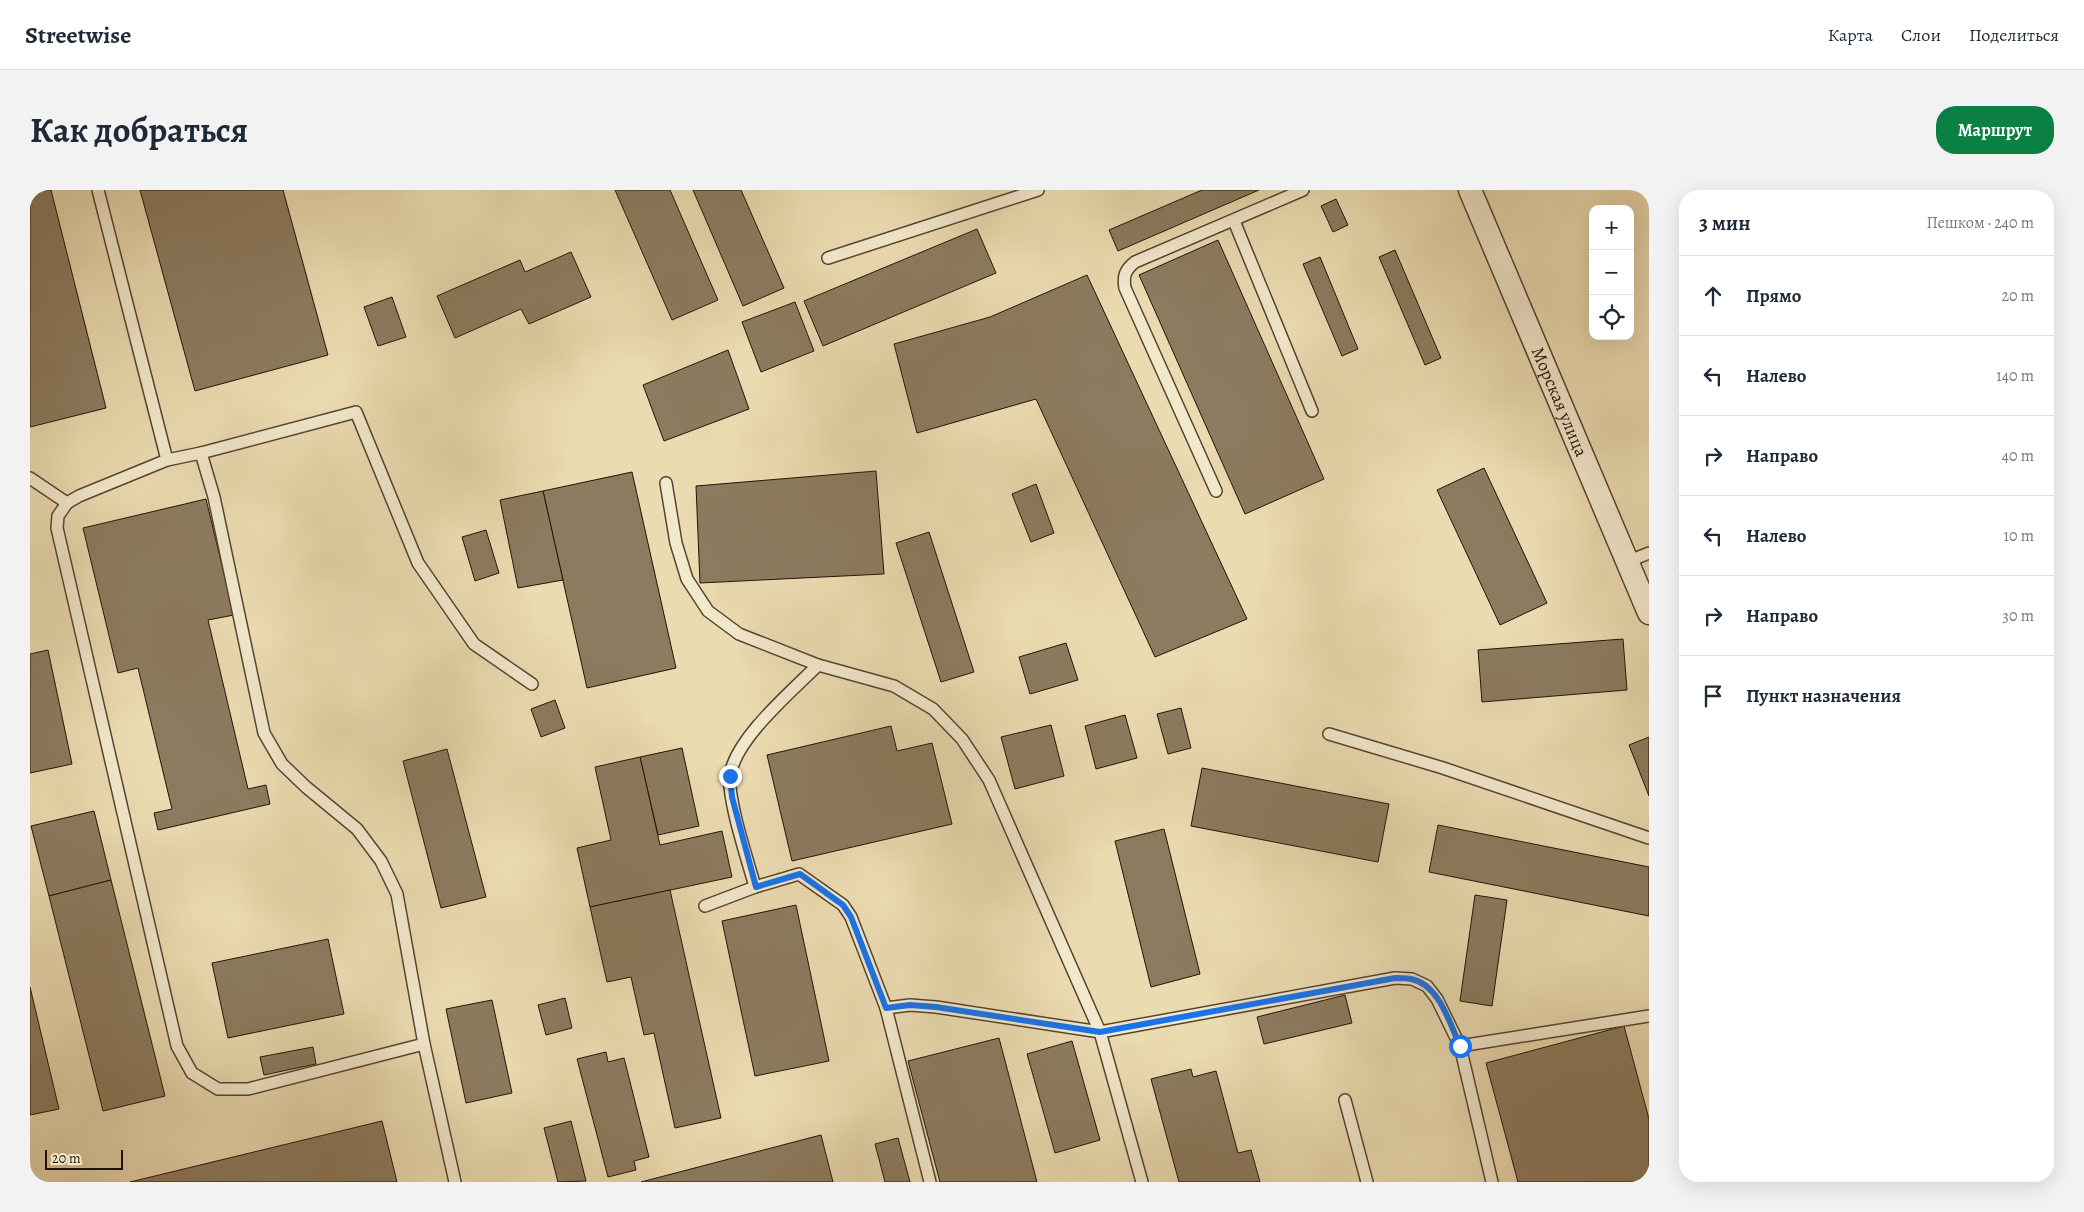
<!DOCTYPE html>
<html lang="ru">
<meta charset="utf-8">
<style>
body{margin:0;font-family:Alegreya,serif;background:#f2f2f3;color:#1f2937}
.controls{position:absolute;right:15px;top:15px;display:grid;overflow:hidden;border-radius:10px;box-shadow:0 5px 20px #0002}
.controls button{width:45px;height:45px;display:grid;place-items:center;padding:0;border:0;border-bottom:1px solid #e0e1e3;background:#fff;color:#1f2937;font:25px sans-serif}
.scale{position:absolute;left:15px;bottom:12px;width:78px;box-sizing:border-box;padding-left:5px;border:2px solid #251206;border-top:0;font-size:14px;line-height:18px;white-space:nowrap;color:#251206;-webkit-text-stroke:4px #f2e8cc;paint-order:stroke}
.stop{position:absolute;width:15px;height:15px;margin:-11px;border:4px solid #1a73e8;border-radius:50%;background:#fff}
.stop.end{background:#1a73e8;border-color:#fff;box-shadow:0 1px 5px #0008}
.list{margin:0;padding:0;list-style:none}
h2{display:flex;justify-content:space-between;align-items:center;height:65px;margin:0;padding:0 20px;font-size:21px}
h2 small{font-size:16px;font-weight:400;color:#747a83}
.list li{display:grid;grid-template-columns:32px 1fr auto;gap:15px;align-items:center;box-sizing:border-box;height:80px;padding:0 20px;border-top:1px solid #e0e1e3}
.list b{display:block;font-size:19px;white-space:nowrap}
.list em{font-size:16px;font-style:normal;color:#747a83}
.icon{flex:none;width:28px;height:28px;fill:none;stroke:currentColor;stroke-width:2;stroke-linecap:round;stroke-linejoin:round}
.map{position:relative;flex:none;width:1619px;height:992px;overflow:hidden;border-radius:20px}
header{display:flex;align-items:center;gap:30px;box-sizing:border-box;height:70px;padding:0 25px;background:#fff;border-bottom:1px solid #e0e1e3}
header strong{font-size:24px}
nav{display:flex;gap:28px;margin-inline-start:auto;font-size:18px}
.intro{display:flex;align-items:center;justify-content:space-between;box-sizing:border-box;height:120px;padding:0 30px}
h1{margin:0;font-size:35px}
.button{padding:12px 22px;border-radius:20px;background:#0b8043;color:#fff;font-size:18px;font-weight:700}
main{display:flex;gap:30px;padding:0 30px}
aside{flex:1;background:#fff;border-radius:20px;box-shadow:0 5px 20px #0002}
.map>svg:first-child{display:block}
</style>
<header>
<strong>Streetwise</strong>
<nav><a>Карта</a><a>Слои</a><a>Поделиться</a></nav>
</header>
<div class="intro"><h1>Как добраться</h1><a class="button">Маршрут</a></div>
<main>
<div class="map">
<svg width="1619" height="992" viewBox="0 0 1619 992">
<rect width="100%" height="100%" fill="#ebdbb1"/>
<filter id="stains"><feTurbulence type="fractalNoise" baseFrequency=".004" numOctaves="4"/><feColorMatrix values="0 0 0 0 .2 0 0 0 0 .09 0 0 0 0 .02 0 0 0 .5 -.17"/></filter>
<radialGradient id="worn" r=".72"><stop offset=".6" stop-color="#630" stop-opacity="0"/><stop offset="1" stop-color="#630" stop-opacity=".3"/></radialGradient>
<g fill="#8c7b5f" stroke="#251206">
<path d="M 0,0 L 21,0 L 76,218 L 0,237 Z"/>
<path d="M 110,0 L 253,0 L 298,165 L 165,201 Z"/>
<path d="M 585,0 L 640,0 L 688,110 L 642,130 Z"/>
<path d="M 663,0 L 711,0 L 754,98 L 713,116 Z"/>
<path d="M 1172,0 L 1229,0 L 1088,61 L 1079,40 Z"/>
<path d="M 1306,9 L 1318,35 L 1303,42 L 1291,16 Z"/>
<path d="M 947,39 L 966,83 L 793,156 L 774,111 Z"/>
<path d="M 1188,50 L 1294,289 L 1215,324 L 1109,85 Z"/>
<path d="M 1365,60 L 1411,168 L 1395,175 L 1349,67 Z"/>
<path d="M 541,62 L 561,107 L 499,134 L 491,119 L 425,148 L 407,106 L 490,70 L 495,82 Z"/>
<path d="M 1290,67 L 1328,159 L 1312,166 L 1273,74 Z"/>
<path d="M 1057,85 L 1217,429 L 1125,467 L 1006,209 L 887,243 L 864,154 L 960,127 Z"/>
<path d="M 362,107 L 376,147 L 348,156 L 334,117 Z"/>
<path d="M 765,112 L 784,161 L 731,182 L 712,132 Z"/>
<path d="M 698,160 L 719,219 L 634,251 L 613,195 Z"/>
<path d="M 1454,278 L 1517,413 L 1470,435 L 1407,300 Z"/>
<path d="M 846,281 L 854,384 L 670,393 L 666,296 Z"/>
<path d="M 602,282 L 646,478 L 557,498 L 513,301 Z"/>
<path d="M 1006,294 L 1024,343 L 1001,352 L 982,304 Z"/>
<path d="M 513,301 L 533,390 L 488,398 L 470,310 Z"/>
<path d="M 176,309 L 204,425 L 178,430 L 218,599 L 236,595 L 240,614 L 128,640 L 124,623 L 142,619 L 108,478 L 88,483 L 53,338 Z"/>
<path d="M 456,340 L 469,383 L 445,391 L 432,347 Z"/>
<path d="M 899,342 L 944,482 L 911,492 L 866,353 Z"/>
<path d="M 1593,449 L 1597,500 L 1452,512 L 1448,460 Z"/>
<path d="M 1036,453 L 1048,490 L 1000,504 L 989,467 Z"/>
<path d="M 18,460 L 42,574 L 0,583 L 0,464 Z"/>
<path d="M 525,510 L 535,538 L 511,547 L 501,519 Z"/>
<path d="M 1151,518 L 1161,558 L 1138,564 L 1127,524 Z"/>
<path d="M 1095,525 L 1107,568 L 1066,579 L 1055,536 Z"/>
<path d="M 1021,535 L 1034,586 L 985,599 L 971,547 Z"/>
<path d="M 861,536 L 867,561 L 902,553 L 922,634 L 762,671 L 737,565 Z"/>
<path d="M 1619,547 L 1619,606 L 1599,555 Z"/>
<path d="M 652,558 L 669,636 L 628,645 L 610,567 Z"/>
<path d="M 417,559 L 456,707 L 411,718 L 373,571 Z"/>
<path d="M 610,567 L 630,655 L 692,641 L 702,687 L 560,717 L 547,658 L 581,650 L 565,577 Z"/>
<path d="M 1172,578 L 1359,614 L 1348,672 L 1161,636 Z"/>
<path d="M 64,621 L 81,690 L 19,706 L 1,636 Z"/>
<path d="M 1408,635 L 1619,677 L 1619,726 L 1399,682 Z"/>
<path d="M 1134,639 L 1170,784 L 1121,797 L 1085,651 Z"/>
<path d="M 81,690 L 135,906 L 73,921 L 19,706 Z"/>
<path d="M 640,700 L 691,928 L 645,938 L 624,843 L 614,845 L 601,787 L 577,792 L 560,717 Z"/>
<path d="M 1445,705 L 1477,710 L 1462,816 L 1430,811 Z"/>
<path d="M 766,715 L 799,871 L 725,886 L 692,731 Z"/>
<path d="M 298,749 L 314,824 L 198,848 L 182,773 Z"/>
<path d="M 0,797 L 29,919 L 0,925 Z"/>
<path d="M 1315,805 L 1322,833 L 1234,854 L 1227,827 Z"/>
<path d="M 535,808 L 542,838 L 516,845 L 508,815 Z"/>
<path d="M 462,810 L 482,903 L 436,913 L 416,819 Z"/>
<path d="M 1594,836 L 1619,929 L 1619,992 L 1488,992 L 1456,873 Z"/>
<path d="M 969,848 L 1007,992 L 910,992 L 878,871 Z"/>
<path d="M 1042,851 L 1070,950 L 1025,963 L 997,864 Z"/>
<path d="M 283,857 L 286,874 L 234,885 L 230,867 Z"/>
<path d="M 576,862 L 578,872 L 594,868 L 619,967 L 604,971 L 606,980 L 578,987 L 547,869 Z"/>
<path d="M 1161,879 L 1163,887 L 1186,881 L 1208,963 L 1221,960 L 1230,992 L 1149,992 L 1121,889 Z"/>
<path d="M 352,931 L 367,992 L 100,992 Z"/>
<path d="M 541,931 L 556,991 L 528,992 L 514,938 Z"/>
<path d="M 791,945 L 803,992 L 611,992 Z"/>
<path d="M 868,948 L 880,992 L 855,992 L 845,954 Z"/>
</g>
<g fill="none" stroke-linecap="round" stroke-linejoin="round">
<g stroke="#564431" stroke-width="14">
<g id="service">
<path d="M 68,0 L 137,270 L 171,263 L 184,307 L 234,543 L 252,574 L 276,597 L 327,639 L 351,671 L 367,704 L 394,854 L 425,992"/>
<path d="M 1204,31 L 1282,221"/>
<path d="M 798,68 L 1008,0"/>
<path d="M 171,263 L 326,222 L 388,373 L 444,454 L 502,494"/>
<path d="M 0,288 L 37,313 L 28,326 L 27,338 L 147,856 L 162,883 L 188,899 L 218,899 L 394,854"/>
<path d="M 636,293 L 646,353 L 657,389 L 678,421 L 709,444 L 788,475 L 864,496 L 903,519 L 932,549 L 959,590 L 1070,842 L 1112,992"/>
<path d="M 1186,301 L 1095,98 C 1093,86 1095,80 1105,72 L 1273,0"/>
<path d="M 37,313 L 49,306 L 137,270"/>
<path d="M 1599,371 L 1619,363"/>
<path d="M 1299,544 L 1413,578 L 1619,648"/>
<path d="M 725,697 C 718,671 697,609 700,585 C 706,548 762,501 788,475"/>
<path d="M 675,716 L 725,697 L 769,684 L 813,715 L 821,727 L 856,818 L 880,815 L 906,817 L 1070,842 L 1365,788 L 1382,789 L 1397,796 L 1407,809 L 1430,856 L 1462,992"/>
<path d="M 856,818 L 900,992"/>
<path d="M 1430,856 L 1619,826"/>
<path d="M 1315,910 L 1337,992"/>
</g>
</g>
<g stroke="#564431" stroke-width="25">
<g id="minor">
<path id="s1" d="M 1440,0 L 1619,423"/>
</g>
</g>
<use href="#service" stroke="#f2e8cc" stroke-width="11"/>
<use href="#minor" stroke="#f2e8cc" stroke-width="22"/>
</g>
<g fill="none" stroke-linecap="round" stroke-linejoin="round">
<path stroke="#1a73e8" stroke-width="6" d="M 700,586 L 702,607 L 726,697 L 770,684 L 813,715 L 821,727 L 856,818 L 880,815 L 906,817 L 1070,842 L 1365,788 C 1370,788 1376,788 1381,789 C 1409,794 1420,834 1430,856"/>
</g>
<g text-anchor="middle" stroke-width="4.5" stroke-linejoin="round" paint-order="stroke">
<g font-size="18" fill="#251206" stroke="#f2e8cc">
<text dy="6" stroke="none"><textPath href="#s1" startOffset="230">Морская улица</textPath></text>
</g>
</g>
<rect width="100%" height="100%" filter="url(#stains)"/>
<rect width="100%" height="100%" fill="url(#worn)"/>
</svg>
<div class="controls">
<button>+</button>
<button>−</button>
<button><svg class="icon" aria-label="locate" viewBox="0 0 24 24"><circle cx="12" cy="12" r="6"/><path d="M12 2v4M12 18v4M2 12h4M18 12h4"/></svg></button>
</div>
<div class="scale">20 m</div>
<div class="stop" style="left:1430px;top:856px"></div>
<div class="stop end" style="left:700px;top:586px"></div>
</div>
<aside>
<h2>3 мин<small>Пешком · 240 m</small></h2>
<ul class="list">
<li><svg class="icon" aria-label="ahead" viewBox="0 0 24 24"><path d="M12 20V5M6 11l6-6 6 6"/></svg><div><b>Прямо</b></div><em>20 m</em></li>
<li><svg class="icon" aria-label="left" viewBox="0 0 24 24"><path d="M17 20v-9H6M10 6l-5 5 5 5"/></svg><div><b>Налево</b></div><em>140 m</em></li>
<li><svg class="icon" aria-label="right" viewBox="0 0 24 24"><path d="M7 20v-9h11M14 6l5 5-5 5"/></svg><div><b>Направо</b></div><em>40 m</em></li>
<li><svg class="icon" aria-label="left" viewBox="0 0 24 24"><path d="M17 20v-9H6M10 6l-5 5 5 5"/></svg><div><b>Налево</b></div><em>10 m</em></li>
<li><svg class="icon" aria-label="right" viewBox="0 0 24 24"><path d="M7 20v-9h11M14 6l5 5-5 5"/></svg><div><b>Направо</b></div><em>30 m</em></li>
<li><svg class="icon" aria-label="arrive" viewBox="0 0 24 24"><path d="M6 21V4h12l-3 4 3 4H6"/></svg><div><b>Пункт назначения</b></div></li>
</ul>
</aside>
</main>
